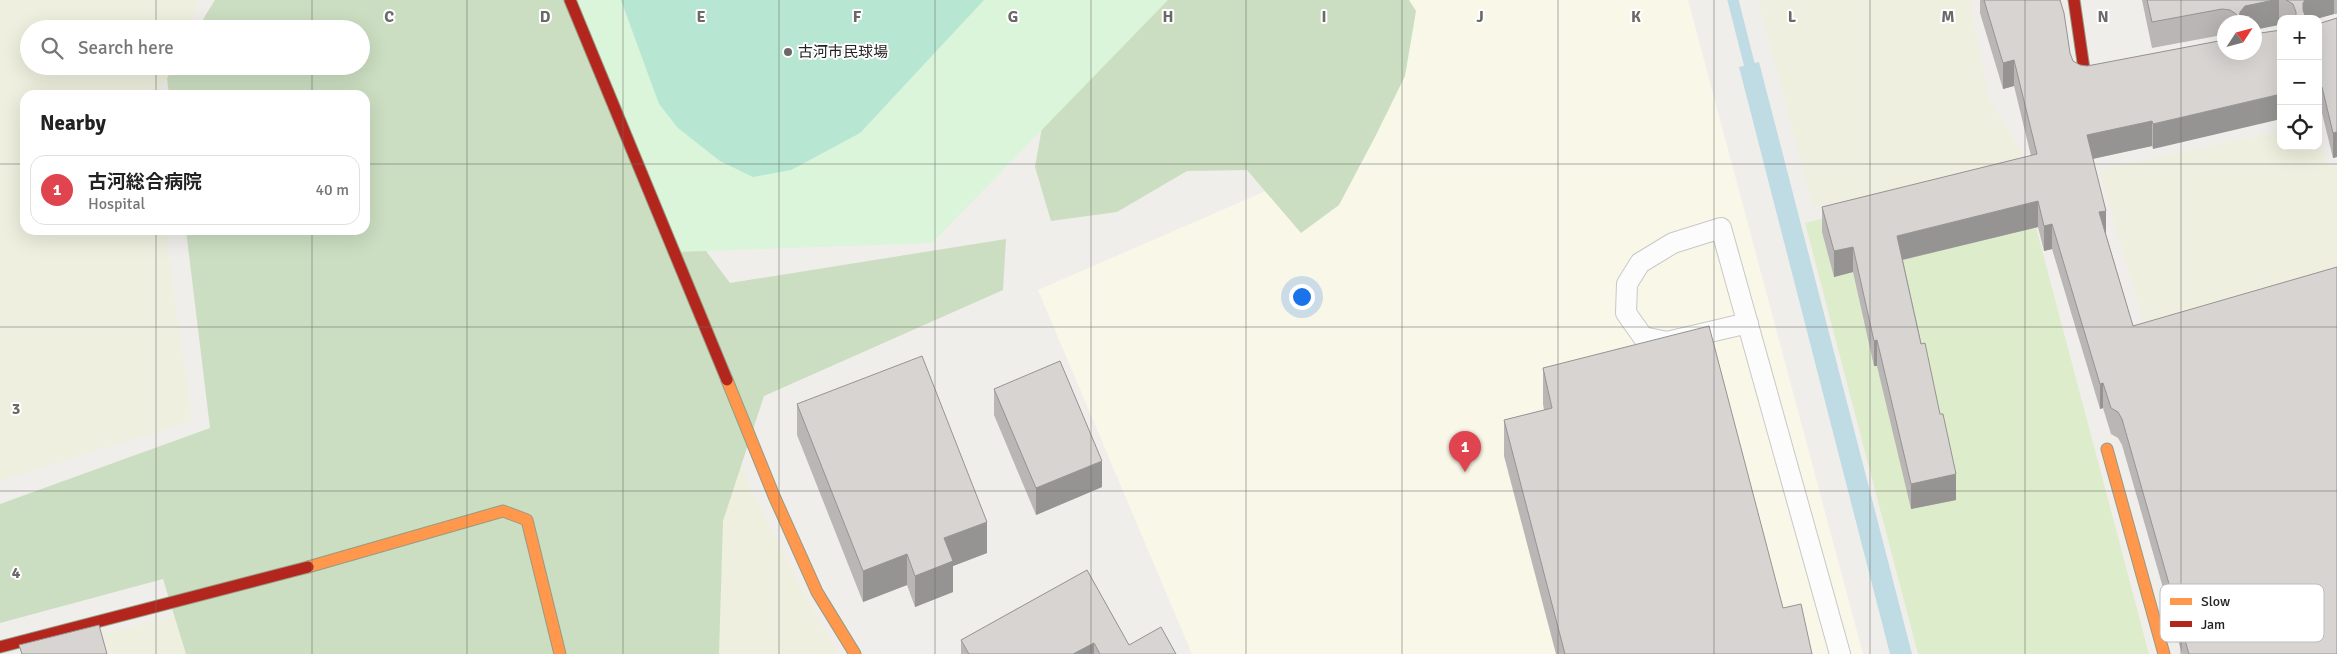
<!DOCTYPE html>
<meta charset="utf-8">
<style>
body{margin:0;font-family:Signika,"Noto Sans JP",sans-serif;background:#f2f2f2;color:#222}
.controls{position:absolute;right:15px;top:15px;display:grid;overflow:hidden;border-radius:10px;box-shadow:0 5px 20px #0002}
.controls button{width:45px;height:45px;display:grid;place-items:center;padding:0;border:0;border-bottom:1px solid #e0e0e0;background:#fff;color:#222;font:25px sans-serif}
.compass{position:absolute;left:2217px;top:15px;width:45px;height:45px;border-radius:50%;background:#fff;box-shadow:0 5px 20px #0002;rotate:54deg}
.you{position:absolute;left:1301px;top:296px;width:18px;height:18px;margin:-12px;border:4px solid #fff;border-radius:50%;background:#1a73e8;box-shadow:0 0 0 8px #1a73e833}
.badge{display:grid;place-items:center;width:32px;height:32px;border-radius:50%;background:#6a6968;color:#fff;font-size:16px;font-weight:700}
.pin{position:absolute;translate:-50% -41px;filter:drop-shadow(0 1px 2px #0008)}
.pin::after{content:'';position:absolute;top:26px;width:18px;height:15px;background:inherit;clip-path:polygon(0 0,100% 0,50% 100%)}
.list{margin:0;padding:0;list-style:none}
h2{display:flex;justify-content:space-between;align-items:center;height:65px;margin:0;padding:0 20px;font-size:21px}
h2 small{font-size:16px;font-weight:400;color:#767676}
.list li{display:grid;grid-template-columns:32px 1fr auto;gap:15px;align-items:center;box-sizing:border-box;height:70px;margin:0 10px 10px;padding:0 10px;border:1px solid #e0e0e0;border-radius:15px}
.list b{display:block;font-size:19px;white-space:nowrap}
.list p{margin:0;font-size:16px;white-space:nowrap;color:#767676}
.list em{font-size:16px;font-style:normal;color:#767676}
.icon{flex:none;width:28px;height:28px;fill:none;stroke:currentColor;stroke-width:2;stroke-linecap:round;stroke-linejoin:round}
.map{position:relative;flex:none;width:2337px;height:654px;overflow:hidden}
.search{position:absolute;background:#fff;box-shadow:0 5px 20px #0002;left:20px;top:20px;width:350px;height:55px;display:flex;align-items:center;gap:12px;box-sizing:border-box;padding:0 18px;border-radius:28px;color:#767676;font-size:19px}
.panel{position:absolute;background:#fff;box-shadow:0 5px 20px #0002;left:20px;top:90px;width:350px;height:145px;border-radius:15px}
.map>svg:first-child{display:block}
</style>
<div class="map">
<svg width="2337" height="654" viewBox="0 0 2337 654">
<rect width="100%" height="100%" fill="#f0eeeb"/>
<path fill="#f8f7e8" d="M 1288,0 L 1688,0 L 1863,654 L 1192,654 L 1038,290 L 1337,160 Z"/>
<g fill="#efefdf">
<path d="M 0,0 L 200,0 L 187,29 L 29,29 L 29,66 L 171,66 L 158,95 L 25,95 L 25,230 L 165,230 L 192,421 L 0,481 Z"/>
<path d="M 1758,0 L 1970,0 L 1988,97 L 2027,161 L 1813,207 Z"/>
<path d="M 2281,131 L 2281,146 L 2318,146 L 2318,134 L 2328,167 L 2337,165 L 2337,288 L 2148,338 L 2099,170 Z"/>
<path d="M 698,360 L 753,493 L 801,588 L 838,654 L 686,654 Z"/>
<path d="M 196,611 L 209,654 L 19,654 Z"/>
</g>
<path fill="#ddeccb" d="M 2020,167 L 2149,654 L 1918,654 L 1805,223 Z"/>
<g fill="#cbdec1">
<path d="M 215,0 L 570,0 L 638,160 L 730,283 L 1006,239 L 1003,290 L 764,396 L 723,521 L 719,654 L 186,654 L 163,579 L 0,623 L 0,504 L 210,428 L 186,230 L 365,230 L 365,95 L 169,95 L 167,78 L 174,66 L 361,66 L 361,29 L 197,29 Z"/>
<path d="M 1131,0 L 1409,0 L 1416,11 L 1405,76 L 1376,135 L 1339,205 L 1301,233 L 1247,170 L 1187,171 L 1117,212 L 1051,221 L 1035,167 L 1054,59 Z"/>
</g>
<path fill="#daf5da" d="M 570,0 L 1168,0 L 932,243 L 676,252 Z"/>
<path fill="#b7e6d2" d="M 621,0 L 984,0 L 860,133 L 791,170 L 753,177 L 720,161 L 678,128 L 659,104 Z"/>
<path fill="#bfdbe3" d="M 1759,62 L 1912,654 L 1890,654 L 1739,67 Z"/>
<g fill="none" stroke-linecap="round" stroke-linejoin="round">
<path stroke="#bfdbe3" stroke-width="11" d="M 1733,0 L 1753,79"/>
<g stroke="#c9c8c7" stroke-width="22">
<path id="lane" d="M 1748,323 L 1667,342 L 1643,337 L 1626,313 L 1627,284 L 1640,263 L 1673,243 L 1721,228 L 1840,654"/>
</g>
<g stroke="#999a82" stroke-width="13">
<g id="slow">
<path d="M 727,380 L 774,496 L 817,592 L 855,654"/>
<path d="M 2107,449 L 2164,654"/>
<path d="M 308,567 L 503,511 L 527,520 L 560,654"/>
</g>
</g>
<g stroke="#999a82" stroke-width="13">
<g id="jam">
<path d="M 570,0 L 727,380"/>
<path d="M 2074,0 L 2085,76 L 2112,71"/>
<path d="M 0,647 L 308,567"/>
</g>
</g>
<use href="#lane" stroke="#fdfcfc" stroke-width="20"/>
<use href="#slow" stroke="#ff974d" stroke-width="11"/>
<use href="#jam" stroke="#b3261e" stroke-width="11"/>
</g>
<g fill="#b9b6b5">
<path d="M 1980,0 L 2060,0 L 2070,53 L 2073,61 L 2080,65 L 2087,66 L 2224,40 L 2153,149 L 2152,146 L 2093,159 L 2106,234 L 2133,326 L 2337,654 L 2182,654 L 2122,445 L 2118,438 L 2111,434 L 2103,408 L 2100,409 L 2052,249 L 2044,251 L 2038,227 L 1903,260 L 1956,500 L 1911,509 L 1877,366 L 1874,366 L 1853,272 L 1834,277 L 1822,232 L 1822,207 L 2031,156 L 2014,86 L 2003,89 L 1980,13 Z"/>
<path d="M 2142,0 L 2337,0 L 2337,14 L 2334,14 L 2316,19 L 2281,19 L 2281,25 L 2254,22 L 2224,22 L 2224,35 L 2222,35 L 2152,48 Z"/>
<path d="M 2337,18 L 2337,157 L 2333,158 L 2322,113 L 2321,23 Z"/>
<path d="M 1543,368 L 1783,608 L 1812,654 L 1556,654 L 1504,456 L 1504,420 L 1544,410 L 1543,404 Z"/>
<path d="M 994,389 L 1102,487 L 1036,515 L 994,415 Z"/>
<path d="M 797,404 L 987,553 L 953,566 L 953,592 L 915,607 L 907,585 L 863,602 L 797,435 Z"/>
<path d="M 1087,570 L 1129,645 L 1176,654 L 961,654 L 961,640 Z"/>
</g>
<g fill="#969493">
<path d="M 2274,0 L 2279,0 L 2279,25 L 2254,30 L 2254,22 L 2239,22 L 2240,12 L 2245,6 Z"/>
<path d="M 2305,0 L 2334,0 L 2334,14 L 2316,19 L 2303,19 L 2303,3 Z"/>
<path d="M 2014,60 L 2014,86 L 2003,89 L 2003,63 Z"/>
<path d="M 2322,87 L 2322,113 L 2318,114 L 2318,88 Z"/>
<path d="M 2281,94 L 2281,119 L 2153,149 L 2153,124 Z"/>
<path d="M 2152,121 L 2152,146 L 2087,160 L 2087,135 Z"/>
<path d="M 2337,132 L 2337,157 L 2333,158 L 2333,133 Z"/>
<path d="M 2038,201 L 2038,227 L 1897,261 L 1897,236 Z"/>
<path d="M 2106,211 L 2106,236 L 2099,212 Z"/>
<path d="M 2052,224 L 2052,249 L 2044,251 L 2044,226 Z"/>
<path d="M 1853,247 L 1853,272 L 1834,277 L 1834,251 Z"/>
<path d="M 1877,340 L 1877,366 L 1874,366 L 1874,341 Z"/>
<path d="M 2103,383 L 2103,408 L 2100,409 L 2100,384 Z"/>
<path d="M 1102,461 L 1102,487 L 1036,515 L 1036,488 Z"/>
<path d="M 1956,474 L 1956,500 L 1911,509 L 1911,484 Z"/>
<path d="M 987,522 L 987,553 L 953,566 L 953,592 L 915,607 L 915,576 L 944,538 Z"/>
<path d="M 907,554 L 907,585 L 863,602 L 863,571 Z"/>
<path d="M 1094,643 L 1094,654 L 1073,654 Z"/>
</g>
<g fill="#d7d4d2" stroke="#969493">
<path d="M 1984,0 L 2060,0 L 2064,13 L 2070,53 L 2073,61 L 2080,65 L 2087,66 L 2224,40 L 2224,52 L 2254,52 L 2254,34 L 2281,30 L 2281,94 L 2153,124 L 2152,121 L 2087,135 L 2106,211 L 2099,212 L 2133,326 L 2337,267 L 2337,654 L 2189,654 L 2122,419 L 2118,412 L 2111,408 L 2103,383 L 2100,384 L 2052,224 L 2044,226 L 2038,201 L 1897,236 L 1921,344 L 1925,343 L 1940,414 L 1943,414 L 1956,474 L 1911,484 L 1877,340 L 1874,341 L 1853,247 L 1834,251 L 1822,207 L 2037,154 L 2014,60 L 2003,63 Z"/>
<path d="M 2147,0 L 2274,0 L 2245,6 L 2240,12 L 2239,20 L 2236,14 L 2230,10 L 2222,9 L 2152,22 Z"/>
<path d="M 2286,0 L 2305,0 L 2303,3 L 2303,10 L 2306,18 L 2308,19 L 2296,19 L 2296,12 L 2293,4 Z"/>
<path d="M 2337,18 L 2337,132 L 2333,133 L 2322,87 L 2318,88 L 2318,23 L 2321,23 Z"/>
<path d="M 1709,326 L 1783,608 L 1801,604 L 1812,654 L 1565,654 L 1504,420 L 1552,408 L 1543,368 Z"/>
<path d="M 922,356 L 987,522 L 944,538 L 953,561 L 915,576 L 907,554 L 863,571 L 797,404 Z"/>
<path d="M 1060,361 L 1102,461 L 1036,488 L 994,389 Z"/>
<path d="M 1087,570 L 1129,645 L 1161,627 L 1176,654 L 1100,654 L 1094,643 L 1073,654 L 969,654 L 961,640 Z"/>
<path d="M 99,625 L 107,654 L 22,654 L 19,645 Z"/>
</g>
<path fill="none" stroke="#6a6968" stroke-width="1" stroke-opacity="0.55" d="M 156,0 L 156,29M 312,0 L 312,29M 467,0 L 467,654M 623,0 L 623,654M 779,0 L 779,654M 935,0 L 935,654M 1091,0 L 1091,654M 1246,0 L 1246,654M 1402,0 L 1402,654M 1558,0 L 1558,654M 1714,0 L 1714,654M 1870,0 L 1870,654M 2025,0 L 2025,654M 2181,0 L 2181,654M 156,66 L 156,95M 312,66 L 312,95M 0,164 L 25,164M 365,164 L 2337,164M 156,230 L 156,654M 312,230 L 312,654M 0,327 L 2337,327M 0,491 L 2337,491"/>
<circle fill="#6a6968" stroke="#fff" stroke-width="2" cx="788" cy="52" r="5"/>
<g text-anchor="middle" stroke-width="4" stroke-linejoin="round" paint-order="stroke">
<g font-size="15" fill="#222" stroke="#fff" text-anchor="start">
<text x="798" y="57">古河市民球場</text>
</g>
</g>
<rect x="2160" y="584" width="164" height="58" rx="8" fill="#fff" stroke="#bdbdbd" stroke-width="1"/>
<rect x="2170" y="598" width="22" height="7" fill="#ff974d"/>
<rect x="2170" y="621" width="22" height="6" fill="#b3261e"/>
<g font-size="14" fill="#222">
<text x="2201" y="606">Slow</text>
<text x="2201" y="629">Jam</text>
</g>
<g font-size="16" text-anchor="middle" font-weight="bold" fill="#6a6968" stroke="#fff" stroke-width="4" stroke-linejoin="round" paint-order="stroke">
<text x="389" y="22">C</text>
<text x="545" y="22">D</text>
<text x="701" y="22">E</text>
<text x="857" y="22">F</text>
<text x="1013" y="22">G</text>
<text x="1168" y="22">H</text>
<text x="1324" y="22">I</text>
<text x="1480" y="22">J</text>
<text x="1636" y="22">K</text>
<text x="1792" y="22">L</text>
<text x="1948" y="22">M</text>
<text x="2103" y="22">N</text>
<text x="16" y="414">3</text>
<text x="16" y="578">4</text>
</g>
</svg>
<div class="controls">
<button>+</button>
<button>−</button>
<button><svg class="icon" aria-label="locate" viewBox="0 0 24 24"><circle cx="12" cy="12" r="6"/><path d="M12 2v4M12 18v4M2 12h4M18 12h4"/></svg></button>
</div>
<svg class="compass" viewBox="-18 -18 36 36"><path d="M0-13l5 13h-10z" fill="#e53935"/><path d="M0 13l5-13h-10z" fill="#767676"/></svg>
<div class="you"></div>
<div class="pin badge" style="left:1465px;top:472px;background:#e0444e">1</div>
<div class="search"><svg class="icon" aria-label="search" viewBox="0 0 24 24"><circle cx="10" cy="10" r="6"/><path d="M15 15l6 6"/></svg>Search here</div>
<section class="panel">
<h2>Nearby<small></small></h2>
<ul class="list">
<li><span class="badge" style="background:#e0444e">1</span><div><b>古河総合病院</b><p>Hospital</p></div><em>40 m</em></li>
</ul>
</section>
</div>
